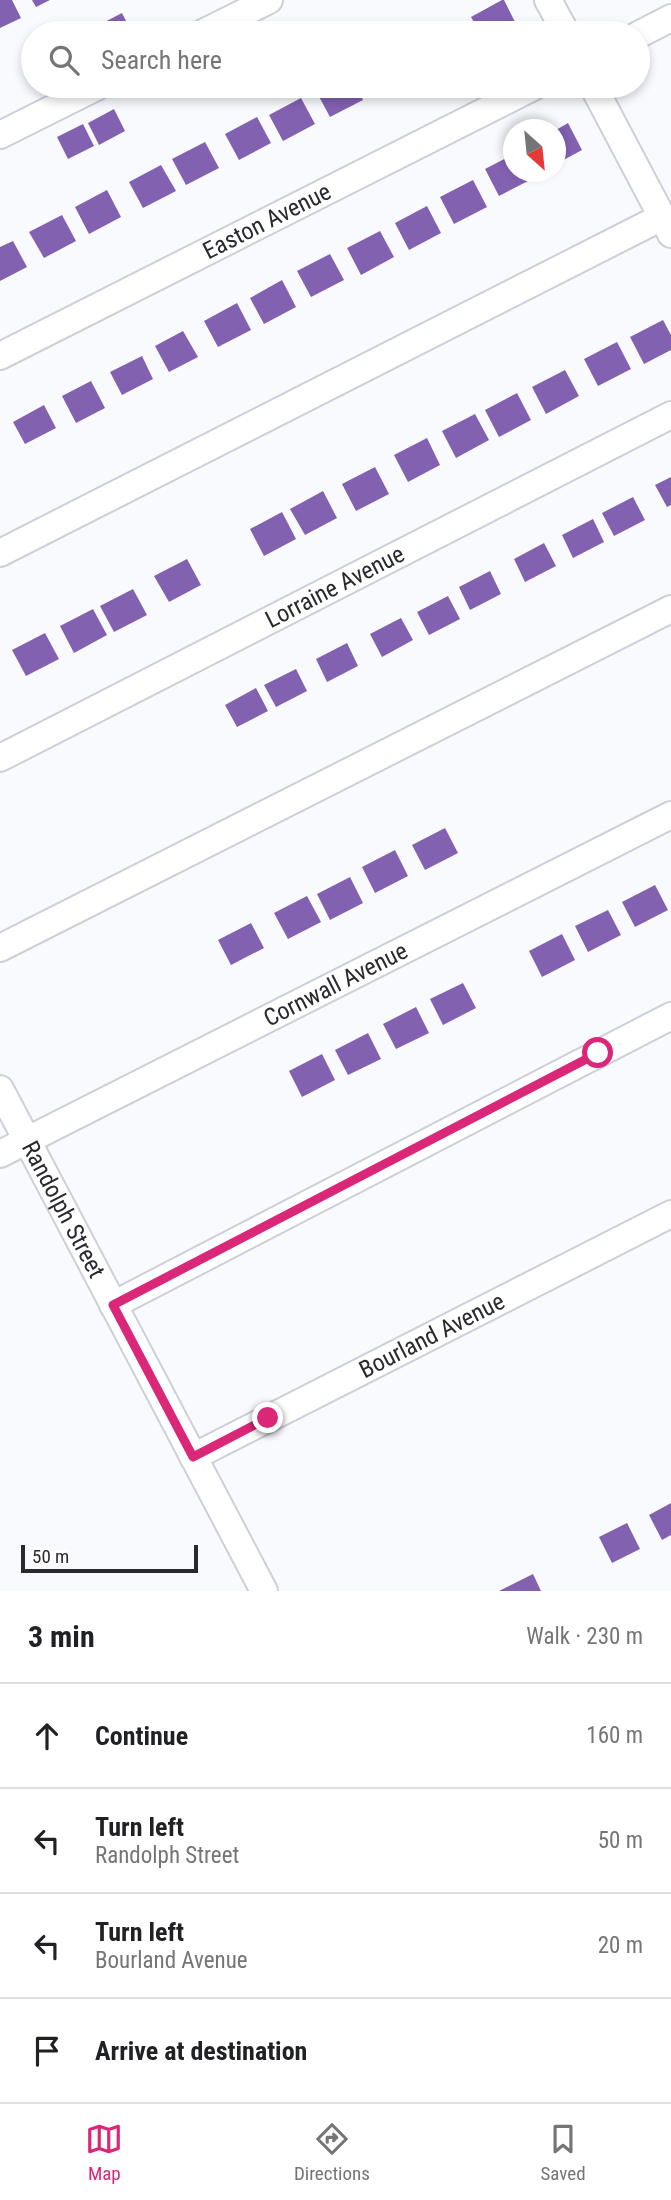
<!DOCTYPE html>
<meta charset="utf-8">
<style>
body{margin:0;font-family:"Roboto Condensed",sans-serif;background:#f6f6f6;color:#202124}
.compass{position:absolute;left:503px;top:119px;width:63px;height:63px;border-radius:50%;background:#fff;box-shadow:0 4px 10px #0003;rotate:153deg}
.scale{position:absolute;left:21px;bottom:18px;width:177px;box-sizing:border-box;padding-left:7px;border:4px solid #292a2e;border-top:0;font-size:19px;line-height:24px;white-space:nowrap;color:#292a2e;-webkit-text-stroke:5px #fff;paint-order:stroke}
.stop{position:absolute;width:21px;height:21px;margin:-16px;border:5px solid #db2777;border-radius:50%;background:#fff}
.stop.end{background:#db2777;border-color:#fff;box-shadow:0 2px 7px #0008}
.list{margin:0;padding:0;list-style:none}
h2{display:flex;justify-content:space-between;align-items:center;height:91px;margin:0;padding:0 28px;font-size:30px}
h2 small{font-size:23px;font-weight:400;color:#757577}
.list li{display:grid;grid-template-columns:46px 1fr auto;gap:21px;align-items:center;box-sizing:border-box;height:105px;padding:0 28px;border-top:2px solid #e0e0e0}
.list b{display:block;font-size:26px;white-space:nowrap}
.list p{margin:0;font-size:23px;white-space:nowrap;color:#757577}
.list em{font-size:23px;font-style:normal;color:#757577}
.icon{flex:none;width:38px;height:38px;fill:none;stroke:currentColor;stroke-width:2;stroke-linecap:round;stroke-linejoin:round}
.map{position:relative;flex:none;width:671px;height:1591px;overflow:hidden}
.search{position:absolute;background:#fff;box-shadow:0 4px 10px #0003;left:21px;right:21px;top:21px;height:77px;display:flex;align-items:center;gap:18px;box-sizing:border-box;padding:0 24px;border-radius:38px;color:#757577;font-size:26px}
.sheet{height:511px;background:#fff}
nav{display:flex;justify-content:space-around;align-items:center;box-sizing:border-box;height:98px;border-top:2px solid #e0e0e0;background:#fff;font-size:19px;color:#757577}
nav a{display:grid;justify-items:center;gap:4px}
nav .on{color:#db2777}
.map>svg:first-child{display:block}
</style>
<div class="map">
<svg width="671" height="1591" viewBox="0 0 671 1591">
<rect width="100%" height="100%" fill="#f9fafe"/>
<g fill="#8261b1">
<path d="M 0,0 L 12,0 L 21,18 L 0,28 Z"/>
<path d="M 32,0 L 50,0 L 36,7 Z"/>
<path d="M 502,0 L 504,0 L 517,26 L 503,33 L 480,33 L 471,17 Z"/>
<path d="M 122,13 L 132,33 L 99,33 L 95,27 Z"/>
<path d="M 444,25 L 449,33 L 429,33 Z"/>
<path d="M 325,86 L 356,86 L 363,100 L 330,117 L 316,91 Z"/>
<path d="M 375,86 L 398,86 L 380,95 Z"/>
<path d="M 301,98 L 315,124 L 283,141 L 269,115 Z"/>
<path d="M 114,109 L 125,131 L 99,145 L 88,123 Z"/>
<path d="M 257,117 L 271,143 L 239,160 L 225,134 Z"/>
<path d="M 568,123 L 582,150 L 556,164 L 556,130 Z"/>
<path d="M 83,124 L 94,146 L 68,159 L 57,137 Z"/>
<path d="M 205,142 L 219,168 L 186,185 L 172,159 Z"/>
<path d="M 514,154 L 514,172 L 528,172 L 532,179 L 499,196 L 485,169 Z"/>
<path d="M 161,165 L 176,191 L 143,208 L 129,182 Z"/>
<path d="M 473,180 L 487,207 L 454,224 L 440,197 Z"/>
<path d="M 107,190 L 121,217 L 89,234 L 75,207 Z"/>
<path d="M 427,206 L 441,233 L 409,250 L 395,223 Z"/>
<path d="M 62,215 L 76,241 L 44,258 L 29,232 Z"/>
<path d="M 380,231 L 394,257 L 361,275 L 347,248 Z"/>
<path d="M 13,241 L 27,267 L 0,281 L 0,247 Z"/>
<path d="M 330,254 L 344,280 L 311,297 L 297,271 Z"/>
<path d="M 282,280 L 296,307 L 264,324 L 250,298 Z"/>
<path d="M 237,303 L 251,330 L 218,347 L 204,321 Z"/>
<path d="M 663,320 L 671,335 L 671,350 L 644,364 L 630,337 Z"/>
<path d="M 183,331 L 198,357 L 169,372 L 155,346 Z"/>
<path d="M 617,342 L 631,369 L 598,386 L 584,359 Z"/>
<path d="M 142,356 L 153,379 L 122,395 L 110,372 Z"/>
<path d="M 565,370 L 579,396 L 546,414 L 532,387 Z"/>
<path d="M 91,381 L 105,408 L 76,423 L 62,396 Z"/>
<path d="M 517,393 L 531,420 L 499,437 L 485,410 Z"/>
<path d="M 44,405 L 56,428 L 25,444 L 13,422 Z"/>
<path d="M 475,414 L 489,440 L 456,458 L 442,431 Z"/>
<path d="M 427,438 L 440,465 L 408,482 L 394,455 Z"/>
<path d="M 375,467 L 389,494 L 356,511 L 342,484 Z"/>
<path d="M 671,477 L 671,505 L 667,507 L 655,485 Z"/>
<path d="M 323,491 L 337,518 L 305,535 L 290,509 Z"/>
<path d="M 633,497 L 645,520 L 614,536 L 602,513 Z"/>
<path d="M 282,512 L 296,539 L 264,556 L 250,529 Z"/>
<path d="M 593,519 L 604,542 L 573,558 L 562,535 Z"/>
<path d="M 544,543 L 556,566 L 525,582 L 514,559 Z"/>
<path d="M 187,559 L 201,585 L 169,602 L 154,576 Z"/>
<path d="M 490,571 L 501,594 L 470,610 L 459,587 Z"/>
<path d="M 133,589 L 147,615 L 114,632 L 100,606 Z"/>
<path d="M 448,596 L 460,619 L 429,635 L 417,612 Z"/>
<path d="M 93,609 L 107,635 L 74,653 L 60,626 Z"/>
<path d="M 401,618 L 413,640 L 382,657 L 370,634 Z"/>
<path d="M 45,633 L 59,659 L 26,676 L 12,650 Z"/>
<path d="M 347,643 L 358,666 L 327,682 L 316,659 Z"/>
<path d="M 296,669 L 307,691 L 276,707 L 264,685 Z"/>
<path d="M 256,688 L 268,711 L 237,727 L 225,705 Z"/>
<path d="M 445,828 L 458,853 L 425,870 L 412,845 Z"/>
<path d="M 395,850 L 408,876 L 375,893 L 362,867 Z"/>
<path d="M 350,877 L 363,903 L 330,920 L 317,894 Z"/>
<path d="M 655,885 L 668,910 L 635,927 L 622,902 Z"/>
<path d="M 307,896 L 321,922 L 288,939 L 274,913 Z"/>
<path d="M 608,910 L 621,935 L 588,952 L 575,926 Z"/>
<path d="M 251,923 L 264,948 L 231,965 L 218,940 Z"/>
<path d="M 562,934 L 575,960 L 542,977 L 529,951 Z"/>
<path d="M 463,983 L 476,1008 L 443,1025 L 430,999 Z"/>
<path d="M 416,1007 L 429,1033 L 396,1049 L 383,1024 Z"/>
<path d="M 368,1033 L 381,1059 L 348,1075 L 335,1050 Z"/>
<path d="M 322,1054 L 335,1080 L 302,1097 L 289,1071 Z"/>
<path d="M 671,1503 L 671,1535 L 662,1540 L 649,1515 Z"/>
<path d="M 627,1523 L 640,1549 L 612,1563 L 599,1537 Z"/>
<path d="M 533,1574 L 541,1591 L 499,1591 Z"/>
</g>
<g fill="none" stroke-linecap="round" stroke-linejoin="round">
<g stroke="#cdd0d9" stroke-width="30">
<g id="minor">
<path d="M 548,0 L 566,33"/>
<path d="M 203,33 L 269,0"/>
<path d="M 638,35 L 671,18"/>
<path d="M 593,86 L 671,234"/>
<path d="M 0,135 L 98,86"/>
<path id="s1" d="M 0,356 L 535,86"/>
<path d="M 0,553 L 662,217"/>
<path id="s2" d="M 0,758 L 671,415"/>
<path d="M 0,948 L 671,609"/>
<path id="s3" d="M 0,1089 L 264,1591"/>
<path id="s4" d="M 0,1154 L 671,815"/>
<path d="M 113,1305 L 671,1016"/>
<path id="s5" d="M 193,1457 L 671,1214"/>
</g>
</g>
<use href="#minor" stroke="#fff" stroke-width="26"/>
</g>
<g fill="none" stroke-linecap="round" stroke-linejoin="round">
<path stroke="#db2777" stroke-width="9" d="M 268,1418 L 193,1457 L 113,1305 L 598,1053"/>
</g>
<g text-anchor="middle" stroke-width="7" stroke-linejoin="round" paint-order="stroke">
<g font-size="24" fill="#292a2e" stroke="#fff">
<text dy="8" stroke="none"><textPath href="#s1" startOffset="299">Easton Avenue</textPath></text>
<text dy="8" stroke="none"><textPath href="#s2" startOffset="376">Lorraine Avenue</textPath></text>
<text dy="8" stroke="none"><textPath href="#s4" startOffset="376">Cornwall Avenue</textPath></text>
<text dy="8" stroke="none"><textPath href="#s3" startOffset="136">Randolph Street</textPath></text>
<text dy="8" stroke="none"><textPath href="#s5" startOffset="268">Bourland Avenue</textPath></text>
</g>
</g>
</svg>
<svg class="compass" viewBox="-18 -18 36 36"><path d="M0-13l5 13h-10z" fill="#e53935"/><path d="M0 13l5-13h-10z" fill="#757577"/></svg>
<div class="scale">50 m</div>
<div class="stop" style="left:598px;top:1053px"></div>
<div class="stop end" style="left:268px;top:1418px"></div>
<div class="search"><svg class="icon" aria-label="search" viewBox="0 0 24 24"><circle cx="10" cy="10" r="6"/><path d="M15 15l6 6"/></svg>Search here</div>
</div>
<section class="sheet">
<h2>3 min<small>Walk · 230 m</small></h2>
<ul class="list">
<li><svg class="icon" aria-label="ahead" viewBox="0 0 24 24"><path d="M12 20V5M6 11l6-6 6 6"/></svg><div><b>Continue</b></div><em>160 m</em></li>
<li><svg class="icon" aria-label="left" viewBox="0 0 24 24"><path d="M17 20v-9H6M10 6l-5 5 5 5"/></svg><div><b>Turn left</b><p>Randolph Street</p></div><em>50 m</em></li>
<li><svg class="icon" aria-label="left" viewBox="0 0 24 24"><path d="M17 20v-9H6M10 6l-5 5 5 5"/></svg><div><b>Turn left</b><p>Bourland Avenue</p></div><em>20 m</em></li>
<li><svg class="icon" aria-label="arrive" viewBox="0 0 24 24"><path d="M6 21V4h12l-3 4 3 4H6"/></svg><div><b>Arrive at destination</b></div></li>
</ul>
</section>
<nav>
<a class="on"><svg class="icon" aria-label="map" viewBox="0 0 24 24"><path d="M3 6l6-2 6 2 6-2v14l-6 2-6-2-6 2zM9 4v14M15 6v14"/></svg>Map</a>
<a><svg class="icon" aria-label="directions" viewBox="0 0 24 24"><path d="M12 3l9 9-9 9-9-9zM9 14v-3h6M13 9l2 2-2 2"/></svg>Directions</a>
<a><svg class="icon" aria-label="saved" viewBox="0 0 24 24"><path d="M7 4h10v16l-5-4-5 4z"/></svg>Saved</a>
</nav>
